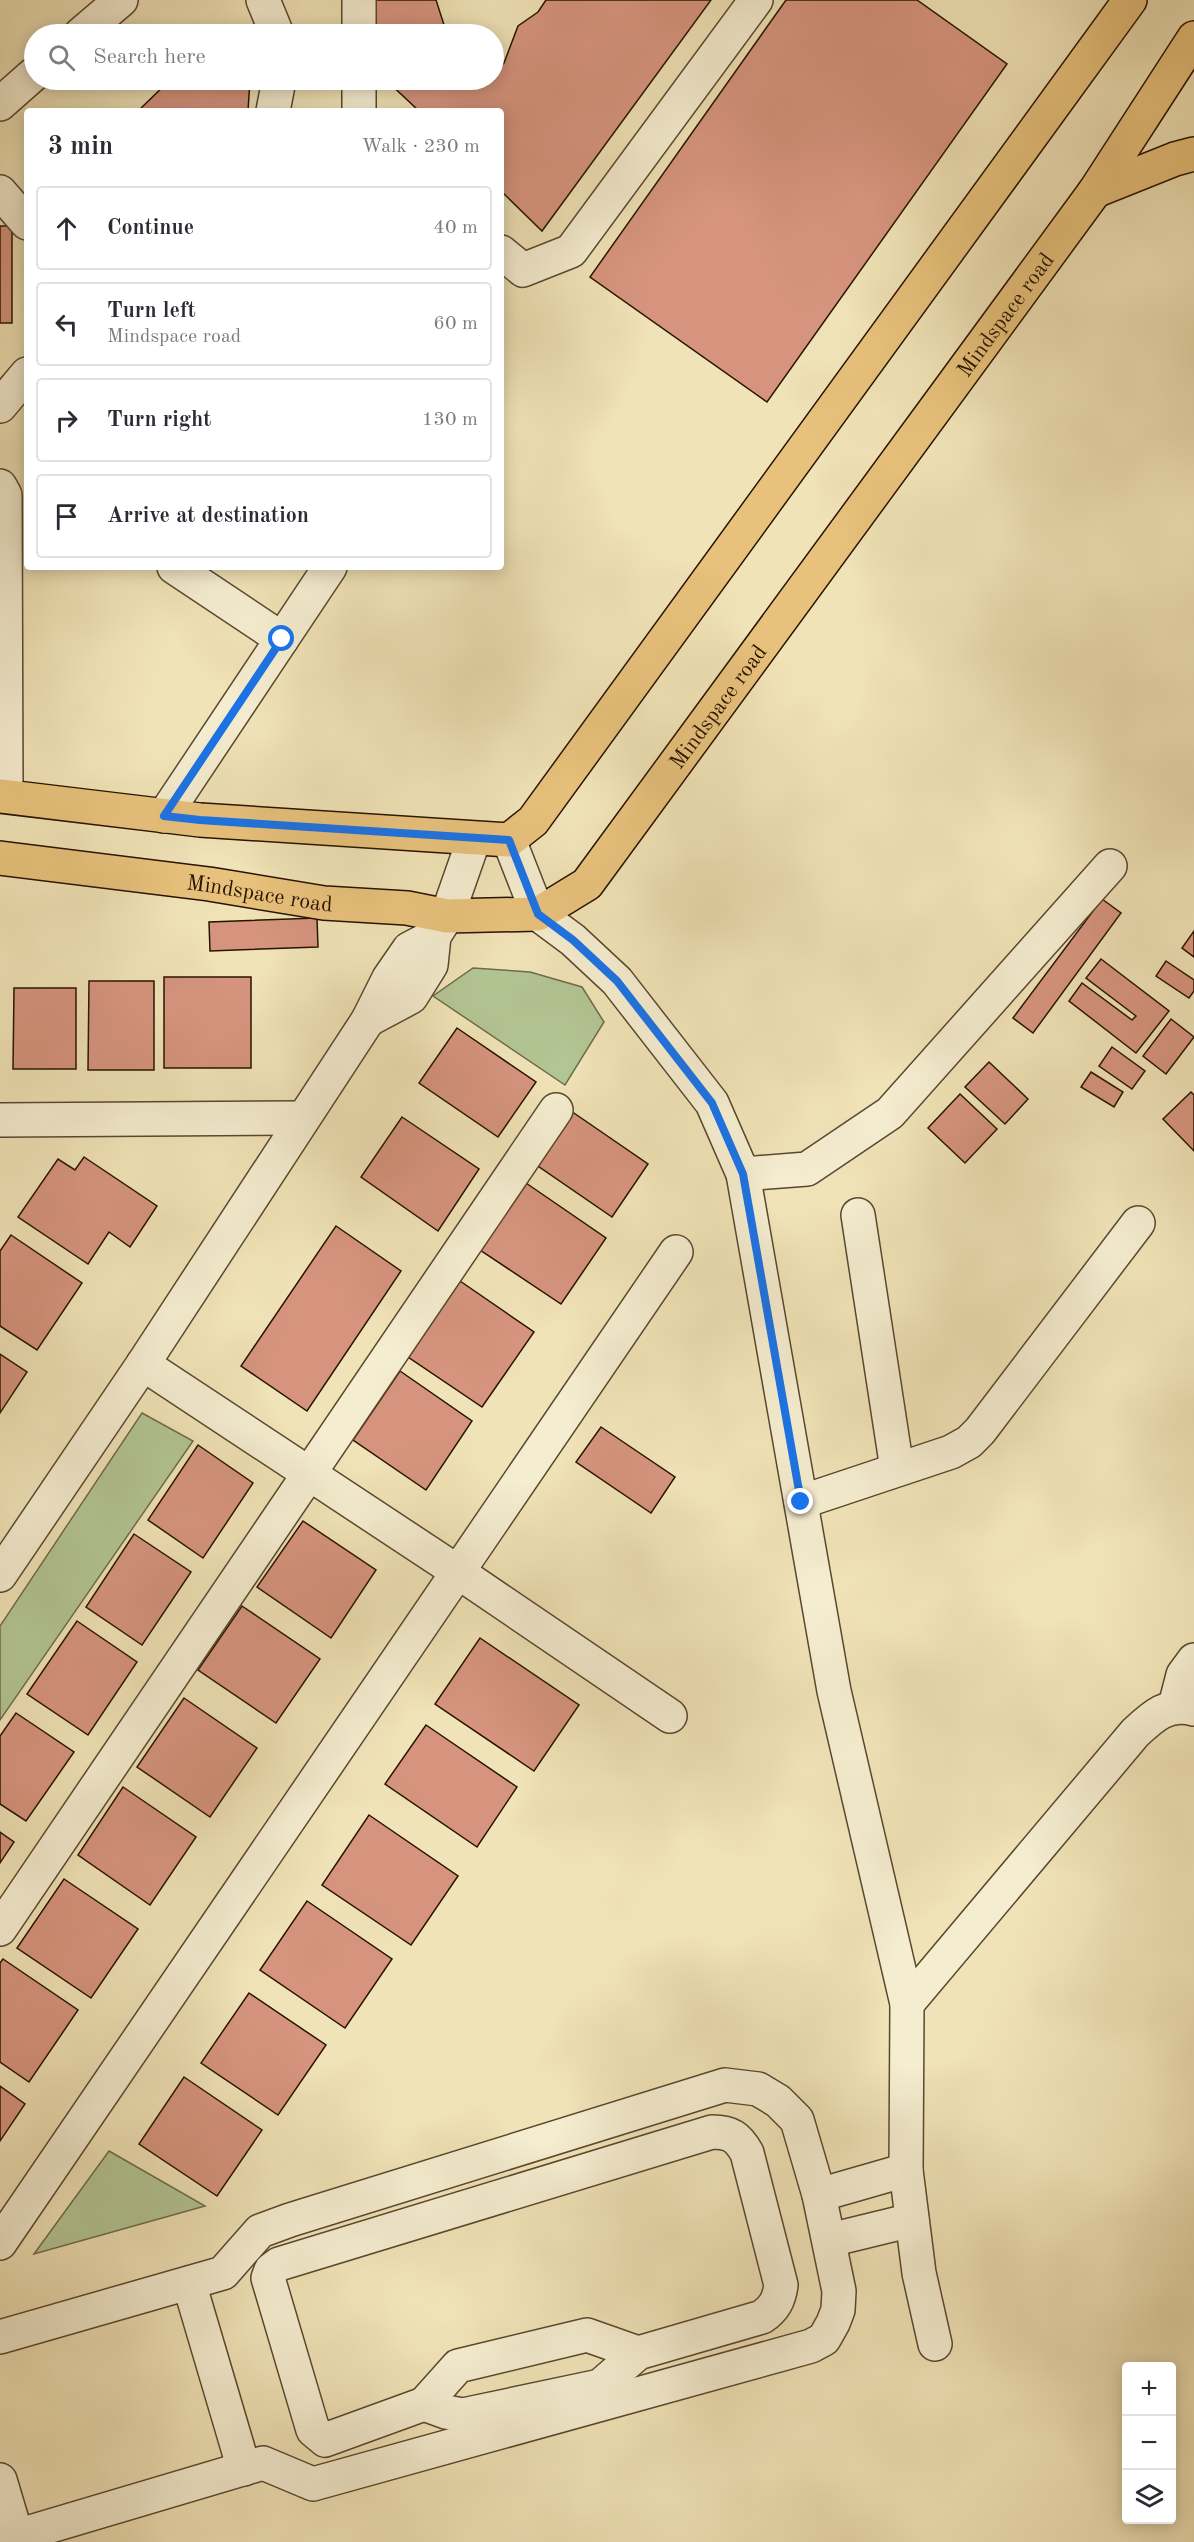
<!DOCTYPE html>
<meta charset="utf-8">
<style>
body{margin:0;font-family:"Old Standard TT",serif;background:#f2f2f3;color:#2b2b33}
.controls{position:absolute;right:18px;bottom:18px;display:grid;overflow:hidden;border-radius:6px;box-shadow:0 3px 15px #0003}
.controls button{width:54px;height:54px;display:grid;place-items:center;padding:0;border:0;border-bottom:2px solid #e1e1e2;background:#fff;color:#2b2b33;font:30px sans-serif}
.stop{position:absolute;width:18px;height:18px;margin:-14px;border:4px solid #1a73e8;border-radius:50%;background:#fff}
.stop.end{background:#1a73e8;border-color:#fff;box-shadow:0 2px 6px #0008}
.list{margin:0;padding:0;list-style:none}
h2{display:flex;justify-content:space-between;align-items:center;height:78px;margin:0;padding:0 24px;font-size:26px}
h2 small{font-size:20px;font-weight:400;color:#7c7c81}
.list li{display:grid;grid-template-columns:39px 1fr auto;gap:18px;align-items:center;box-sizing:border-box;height:84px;margin:0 12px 12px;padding:0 12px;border:2px solid #e1e1e2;border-radius:6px}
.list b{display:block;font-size:22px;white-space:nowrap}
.list p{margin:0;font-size:20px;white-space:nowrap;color:#7c7c81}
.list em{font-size:20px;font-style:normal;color:#7c7c81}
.icon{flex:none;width:33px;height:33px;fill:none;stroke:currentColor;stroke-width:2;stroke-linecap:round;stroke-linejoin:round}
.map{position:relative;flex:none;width:1194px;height:2542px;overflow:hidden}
.search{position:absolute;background:#fff;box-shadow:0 3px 15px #0003;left:24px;top:24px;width:480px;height:66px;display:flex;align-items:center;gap:15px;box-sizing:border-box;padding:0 21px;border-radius:33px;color:#7c7c81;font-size:22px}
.panel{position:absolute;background:#fff;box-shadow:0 3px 15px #0003;left:24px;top:108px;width:480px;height:462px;border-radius:6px}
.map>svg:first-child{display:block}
</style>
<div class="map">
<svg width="1194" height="2542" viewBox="0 0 1194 2542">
<rect width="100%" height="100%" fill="#f0e3b7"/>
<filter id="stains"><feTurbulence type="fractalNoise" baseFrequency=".00333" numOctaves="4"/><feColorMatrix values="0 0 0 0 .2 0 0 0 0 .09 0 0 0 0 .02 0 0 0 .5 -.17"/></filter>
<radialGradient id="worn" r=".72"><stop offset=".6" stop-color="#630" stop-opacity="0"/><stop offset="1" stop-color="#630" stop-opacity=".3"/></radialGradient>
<g fill="#b3c594" stroke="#6d6c4a" stroke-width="1.5">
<path d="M 473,968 L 530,972 L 582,987 L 604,1022 L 565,1085 L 433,996 Z"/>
<path d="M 142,1413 L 193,1441 L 0,1720 L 0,1626 Z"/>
<path d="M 109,2151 L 205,2206 L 34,2254 Z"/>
</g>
<g fill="#d6947e" stroke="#271300" stroke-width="1.5">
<path d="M 375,0 L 436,0 L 447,34 L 372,34 Z"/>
<path d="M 546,0 L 711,0 L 542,231 L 501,191 L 501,111 L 419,111 L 386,80 L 494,80 L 494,71 L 504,63 L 518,26 L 538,12 Z"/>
<path d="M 786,0 L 917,0 L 1007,64 L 767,402 L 590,277 Z"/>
<path d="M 173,26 L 253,30 L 253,34 L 173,34 Z"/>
<path d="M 170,80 L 250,80 L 248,111 L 138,111 Z"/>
<rect x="0" y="226" width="12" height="97"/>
<path d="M 1102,899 L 1121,913 L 1033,1033 L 1013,1018 Z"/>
<path d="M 317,918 L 318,947 L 210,951 L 209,922 Z"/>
<path d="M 1194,931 L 1194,957 L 1182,948 Z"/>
<path d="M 1101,959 L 1169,1011 L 1136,1053 L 1069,1001 L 1082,983 L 1132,1020 L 1136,1016 L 1086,978 Z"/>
<path d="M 1166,961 L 1194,980 L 1194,991 L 1189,998 L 1156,976 Z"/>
<rect x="164" y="977" width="87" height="91"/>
<path d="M 89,981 L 154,981 L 154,1070 L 88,1070 Z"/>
<path d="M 14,988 L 76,988 L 76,1069 L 13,1069 Z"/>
<path d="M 1171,1019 L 1194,1037 L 1166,1074 L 1143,1056 Z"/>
<path d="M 457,1028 L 536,1082 L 498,1137 L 419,1083 Z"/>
<path d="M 1112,1047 L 1145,1071 L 1132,1089 L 1099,1066 Z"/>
<path d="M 989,1062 L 1028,1099 L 1005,1124 L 965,1087 Z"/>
<path d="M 1091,1072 L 1123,1092 L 1114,1107 L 1081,1087 Z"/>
<path d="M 1191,1092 L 1194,1095 L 1194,1151 L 1163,1119 Z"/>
<path d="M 960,1094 L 997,1129 L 965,1163 L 928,1128 Z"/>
<path d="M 571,1111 L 648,1164 L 612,1217 L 535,1164 Z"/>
<path d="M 402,1117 L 479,1169 L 438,1231 L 361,1177 Z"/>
<path d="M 84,1157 L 157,1206 L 130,1247 L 109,1232 L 88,1264 L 18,1217 L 58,1159 L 75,1170 Z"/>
<path d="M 526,1183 L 606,1238 L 561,1304 L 480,1250 Z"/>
<path d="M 336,1226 L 401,1271 L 307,1411 L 241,1366 Z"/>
<path d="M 11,1235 L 82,1283 L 37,1350 L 0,1326 L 0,1251 Z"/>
<path d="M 460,1281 L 534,1332 L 482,1407 L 408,1357 Z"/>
<path d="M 0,1354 L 27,1372 L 0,1413 Z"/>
<path d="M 400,1371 L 472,1421 L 426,1490 L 353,1440 Z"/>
<path d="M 601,1427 L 675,1477 L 651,1513 L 576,1462 Z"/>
<path d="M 198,1445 L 253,1483 L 203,1558 L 148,1520 Z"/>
<path d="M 303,1521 L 376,1570 L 331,1638 L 257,1587 Z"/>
<path d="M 134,1534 L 191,1572 L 142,1645 L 86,1607 Z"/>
<path d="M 242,1606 L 320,1659 L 276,1723 L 198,1670 Z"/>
<path d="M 77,1621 L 137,1662 L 88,1735 L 27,1694 Z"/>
<path d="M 480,1638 L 579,1705 L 534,1771 L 435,1704 Z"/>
<path d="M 184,1698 L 257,1748 L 210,1817 L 137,1767 Z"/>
<path d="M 16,1713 L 74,1752 L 26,1821 L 0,1804 L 0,1736 Z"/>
<path d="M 426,1725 L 517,1787 L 477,1847 L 385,1784 Z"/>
<path d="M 123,1787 L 196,1837 L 150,1905 L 78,1855 Z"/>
<path d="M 369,1815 L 458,1876 L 411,1945 L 322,1885 Z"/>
<path d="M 0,1832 L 14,1842 L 0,1863 Z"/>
<path d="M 64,1879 L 138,1929 L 91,1998 L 17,1948 Z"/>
<path d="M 307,1901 L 392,1959 L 345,2028 L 260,1970 Z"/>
<path d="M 3,1959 L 78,2010 L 29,2082 L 0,2062 L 0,1963 Z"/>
<path d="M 249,1993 L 326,2045 L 278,2115 L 201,2063 Z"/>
<path d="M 184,2077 L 262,2130 L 217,2196 L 139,2144 Z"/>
<path d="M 0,2086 L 25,2104 L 0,2141 Z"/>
</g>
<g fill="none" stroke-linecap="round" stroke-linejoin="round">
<g stroke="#59472e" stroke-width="36">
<g id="minor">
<path d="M 263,0 L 277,34"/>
<path d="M 359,0 L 359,34"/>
<path d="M 81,34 L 121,0"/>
<path d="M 359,80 L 359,111"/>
<path d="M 0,104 L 34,74"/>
<path d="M 273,111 L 279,80"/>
<path d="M 0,192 L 27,223"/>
<path d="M 501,252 L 523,270 L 571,251 L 756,0"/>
<path d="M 0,406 L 27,374"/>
<path d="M 0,486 L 5,495 L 6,796"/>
<path d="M 174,567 L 282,639"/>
<path d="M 164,816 L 330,567"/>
<path d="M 509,840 L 538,914 L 573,940 L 617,981 L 712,1103 L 743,1174 L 834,1691 L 907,2004 L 906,2170 L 919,2273 L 935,2344"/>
<path d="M 368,1020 L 411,997 L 431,965 L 434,936 L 447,916 L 474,839"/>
<path d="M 0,1120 L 302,1118"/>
<path d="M 743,1174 L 807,1169 L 890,1113 L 1110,866"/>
<path d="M 858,1215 L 897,1469"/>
<path d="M 143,1364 L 458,1572 L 670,1716"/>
<path d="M 801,1502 L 951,1452 L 969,1442 L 980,1431 L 1138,1223"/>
<path d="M 0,1575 L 143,1364 L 368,1020 L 389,978 L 409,949 L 434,936"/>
<path d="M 1175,1706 L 1183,1675 L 1194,1660"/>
<path d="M 0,1929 L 556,1110"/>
<path d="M 907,2004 L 1135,1733 C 1153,1716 1168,1702 1194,1709"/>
<path d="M 712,2132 C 731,2132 738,2137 747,2153 L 781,2285 C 779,2300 774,2309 762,2317 L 638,2353 L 600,2386 L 463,2415 L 446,2412 L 424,2404 L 325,2440 L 313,2430 L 268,2278 L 271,2270 L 279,2264 Z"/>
<path d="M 819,2195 L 906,2170"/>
<path d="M 830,2240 L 912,2220"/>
<path d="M 0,2243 L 676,1252"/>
<path d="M 189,2283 L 244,2469"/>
<path d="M 0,2337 L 223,2273 L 260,2231 L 290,2220 L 725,2085 L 758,2089 L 778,2101 L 797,2120 L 819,2195 L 839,2291 L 838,2310 L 833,2323 L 824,2339 L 811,2346 L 313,2484 L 263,2463 L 0,2541"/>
<path d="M 424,2404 L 458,2366 L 587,2335 L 638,2353"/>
<path d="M 0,2480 L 17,2537"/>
</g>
</g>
<g stroke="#271300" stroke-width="36">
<g id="major">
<path d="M 1095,191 L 1175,159 L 1194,154"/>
<path d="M 0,796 L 200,820 L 509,840 L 533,821 L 1130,0"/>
<path id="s1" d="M 0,858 L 209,884 L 324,903 L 407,908 L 447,916 L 538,914 L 587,884 L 1095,191 L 1194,38"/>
</g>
</g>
<use href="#minor" stroke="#f5edd0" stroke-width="33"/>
<use href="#major" stroke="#e8c27c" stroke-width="33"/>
</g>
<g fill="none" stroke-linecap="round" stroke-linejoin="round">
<path stroke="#1a73e8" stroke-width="8" d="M 282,639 L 164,816 L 200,820 L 509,840 L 538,914 L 573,940 L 617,981 L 712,1103 L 743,1174 L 801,1502"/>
</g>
<g text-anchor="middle" stroke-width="4.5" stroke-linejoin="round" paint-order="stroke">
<g font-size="22" fill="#271300" stroke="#f5edd0">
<text dy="8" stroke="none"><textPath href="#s1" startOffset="1306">Mindspace road</textPath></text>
<text dy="8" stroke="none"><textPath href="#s1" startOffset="820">Mindspace road</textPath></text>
<text dy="8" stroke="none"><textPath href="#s1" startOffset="262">Mindspace road</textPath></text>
</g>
</g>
<rect width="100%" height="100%" filter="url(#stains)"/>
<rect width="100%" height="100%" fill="url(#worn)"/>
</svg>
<div class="controls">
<button>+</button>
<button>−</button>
<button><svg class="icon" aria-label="layers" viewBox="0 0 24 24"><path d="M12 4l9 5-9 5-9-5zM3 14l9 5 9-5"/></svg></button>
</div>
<div class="stop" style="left:282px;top:639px"></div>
<div class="stop end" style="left:801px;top:1502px"></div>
<div class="search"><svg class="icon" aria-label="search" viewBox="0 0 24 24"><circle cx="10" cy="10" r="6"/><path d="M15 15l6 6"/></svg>Search here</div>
<section class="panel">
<h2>3 min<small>Walk · 230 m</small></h2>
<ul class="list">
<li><svg class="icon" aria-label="ahead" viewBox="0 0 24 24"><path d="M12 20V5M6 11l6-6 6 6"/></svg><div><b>Continue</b></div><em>40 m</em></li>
<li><svg class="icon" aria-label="left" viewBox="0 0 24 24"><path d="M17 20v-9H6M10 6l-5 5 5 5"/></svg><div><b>Turn left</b><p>Mindspace road</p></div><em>60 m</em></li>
<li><svg class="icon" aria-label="right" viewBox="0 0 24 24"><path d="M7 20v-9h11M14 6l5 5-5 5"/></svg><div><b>Turn right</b></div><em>130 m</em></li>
<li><svg class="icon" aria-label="arrive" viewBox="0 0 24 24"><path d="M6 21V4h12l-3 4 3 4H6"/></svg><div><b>Arrive at destination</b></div></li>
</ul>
</section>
</div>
